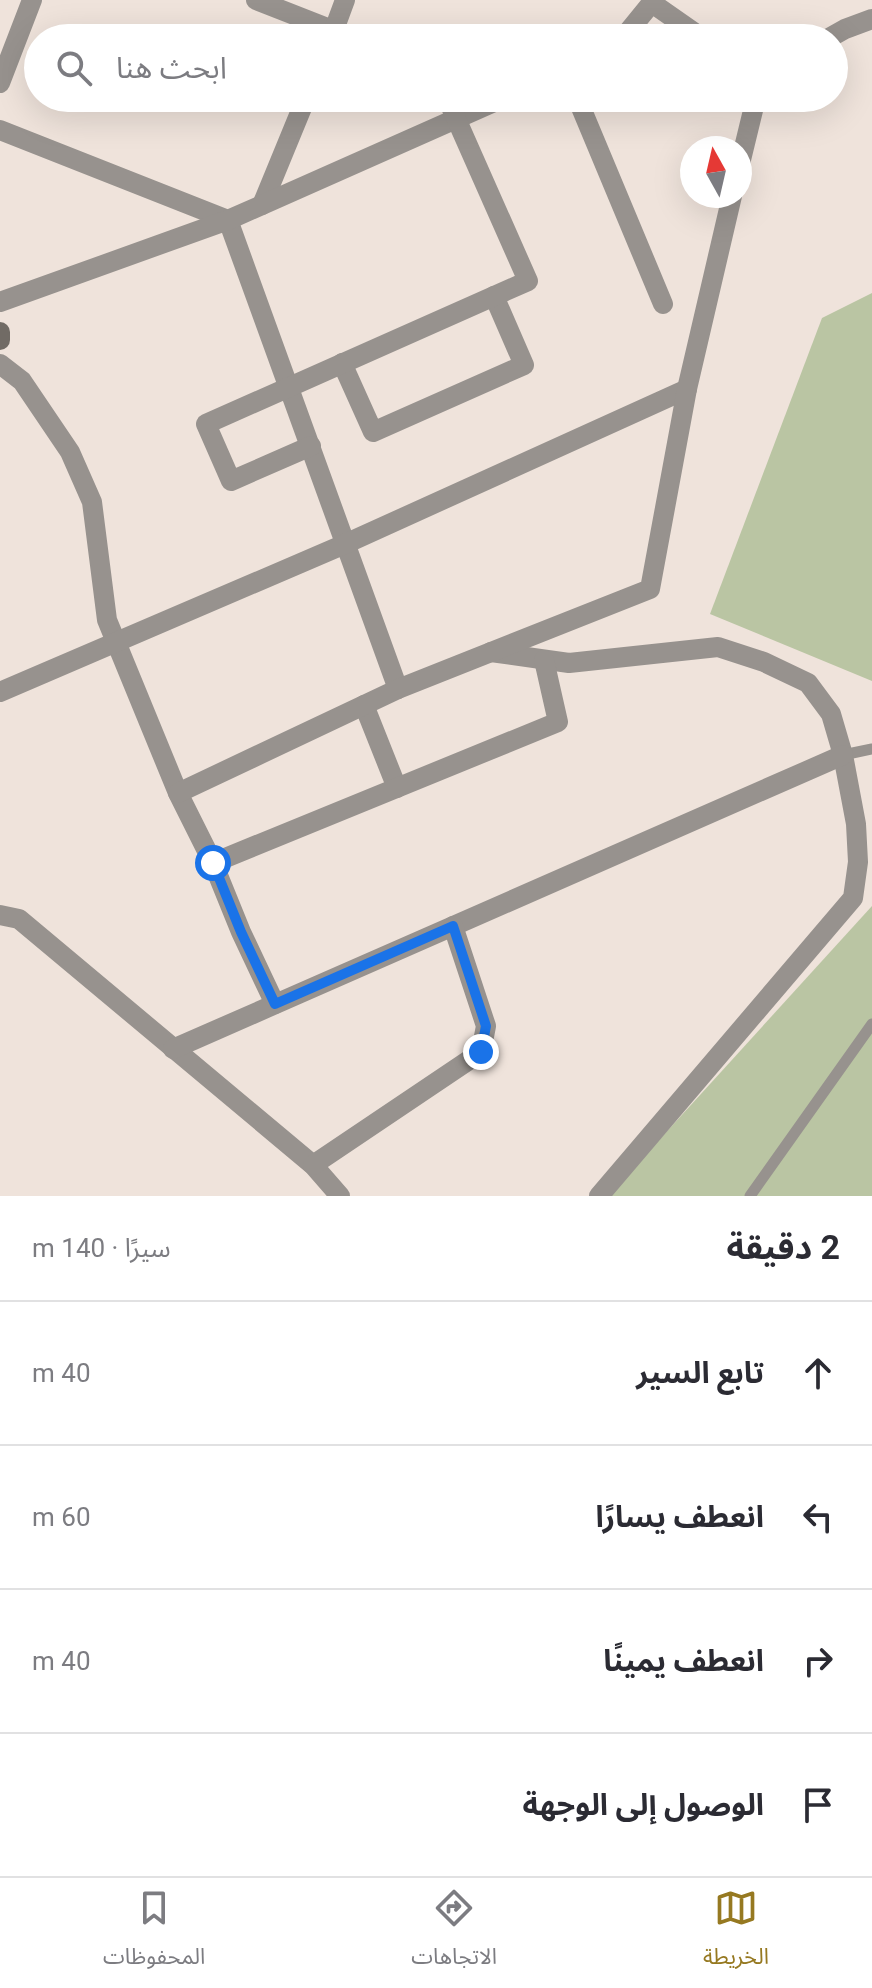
<!DOCTYPE html>
<html lang="ar">
<meta charset="utf-8">
<style>
body{margin:0;font-family:Roboto,"Noto Sans Arabic",sans-serif;background:#f2f2f3;color:#2b2b33;direction:rtl}
.compass{position:absolute;left:680px;top:136px;width:72px;height:72px;border-radius:50%;background:#fff;box-shadow:0 8px 32px #0002;rotate:352deg}
.stop{position:absolute;width:24px;height:24px;margin:-18px;border:6px solid #1a73e8;border-radius:50%;background:#fff}
.stop.end{background:#1a73e8;border-color:#fff;box-shadow:0 2px 8px #0008}
.list{margin:0;padding:0;list-style:none}
h2{display:flex;justify-content:space-between;align-items:center;height:104px;margin:0;padding:0 32px;font-size:34px}
h2 small{font-size:26px;font-weight:400;color:#7c7c81}
.list li{display:grid;grid-template-columns:52px 1fr auto;gap:24px;align-items:center;box-sizing:border-box;height:144px;padding:0 32px;border-top:2px solid #e1e1e2}
.list b{display:block;font-size:30px;white-space:nowrap}
.list em{font-size:26px;font-style:normal;color:#7c7c81}
.icon{flex:none;width:44px;height:44px;fill:none;stroke:currentColor;stroke-width:2;stroke-linecap:round;stroke-linejoin:round}
.map{position:relative;flex:none;width:872px;height:1196px;overflow:hidden;direction:ltr}
.search{position:absolute;background:#fff;box-shadow:0 8px 32px #0002;left:24px;right:24px;top:24px;height:88px;display:flex;align-items:center;gap:20px;box-sizing:border-box;padding:0 28px;border-radius:44px;color:#7c7c81;font-size:30px}
.sheet{height:680px;background:#fff}
nav{display:flex;justify-content:space-around;align-items:center;box-sizing:border-box;height:112px;border-top:2px solid #e1e1e2;background:#fff;font-size:22px;color:#7c7c81}
nav a{display:grid;justify-items:center;gap:4px}
nav .on{color:#967921}
.map>svg:first-child{display:block}
</style>
<div class="map">
<svg width="872" height="1196" viewBox="0 0 872 1196">
<rect width="100%" height="100%" fill="#efe3db"/>
<g fill="#bac5a3">
<path d="M 872,293 L 872,681 L 710,614 L 822,318 Z"/>
<path d="M 872,906 L 872,1196 L 608,1196 Z"/>
</g>
<g fill="none" stroke-linecap="round" stroke-linejoin="round">
<g stroke="#97928e" stroke-width="11">
<path d="M 843,755 L 872,749"/>
<path d="M 750,1196 L 872,1024"/>
</g>
<g stroke="#97928e" stroke-width="20">
<path d="M 256,0 L 353,38"/>
<path d="M 652,3 L 702,38"/>
<path d="M 331,38 L 345,0"/>
<path d="M 623,38 L 654,0"/>
<path d="M 829,38 L 845,29 L 872,19"/>
<path d="M 0,83 L 32,0"/>
<path d="M 577,98 L 663,304"/>
<path d="M 0,130 L 228,220 L 398,689"/>
<path d="M 740,164 L 756,98"/>
<path d="M 262,205 L 306,98"/>
<path d="M 0,302 L 228,220 L 503,98"/>
<path d="M 342,363 L 373,432 L 524,365 L 494,296"/>
<path d="M 0,364 L 22,381 L 70,452 L 92,502 L 107,620 L 178,793 L 213,863 L 241,932 L 275,1004"/>
<path d="M 311,446 L 231,481 L 206,424 L 528,281 L 447,98"/>
<path d="M 491,652 L 569,663 L 718,647 L 764,662 L 808,683 L 831,714 L 843,755 L 856,824 L 858,862 L 853,898 L 599,1196"/>
<path d="M 0,692 L 345,544 L 687,389"/>
<path d="M 364,705 L 397,788"/>
<path d="M 178,793 L 398,689 L 650,589 L 687,389 L 732,196"/>
<path d="M 213,863 L 558,722 L 544,660"/>
<path d="M 0,915 L 19,919 L 313,1165 L 340,1196"/>
<path d="M 173,1049 L 843,755"/>
<path d="M 313,1165 L 481,1052 L 486,1026 L 453,926"/>
</g>
<path stroke="#716b65" stroke-width="20" d="M 0,332 L 0,340"/>
</g>
<g fill="none" stroke-linecap="round" stroke-linejoin="round">
<path stroke="#1a73e8" stroke-width="10" d="M 213,863 L 241,932 L 275,1004 L 453,926 L 486,1026 L 481,1052"/>
</g>
</svg>
<svg class="compass" viewBox="-18 -18 36 36"><path d="M0-13l5 13h-10z" fill="#e53935"/><path d="M0 13l5-13h-10z" fill="#7c7c81"/></svg>
<div class="stop" style="left:213px;top:863px"></div>
<div class="stop end" style="left:481px;top:1052px"></div>
<div class="search"><svg class="icon" aria-label="search" viewBox="0 0 24 24"><circle cx="10" cy="10" r="6"/><path d="M15 15l6 6"/></svg>ابحث هنا</div>
</div>
<section class="sheet">
<h2>2 دقيقة<small>سيرًا · 140 m</small></h2>
<ul class="list">
<li><svg class="icon" aria-label="ahead" viewBox="0 0 24 24"><path d="M12 20V5M6 11l6-6 6 6"/></svg><div><b>تابع السير</b></div><em>40 m</em></li>
<li><svg class="icon" aria-label="left" viewBox="0 0 24 24"><path d="M17 20v-9H6M10 6l-5 5 5 5"/></svg><div><b>انعطف يسارًا</b></div><em>60 m</em></li>
<li><svg class="icon" aria-label="right" viewBox="0 0 24 24"><path d="M7 20v-9h11M14 6l5 5-5 5"/></svg><div><b>انعطف يمينًا</b></div><em>40 m</em></li>
<li><svg class="icon" aria-label="arrive" viewBox="0 0 24 24"><path d="M6 21V4h12l-3 4 3 4H6"/></svg><div><b>الوصول إلى الوجهة</b></div></li>
</ul>
</section>
<nav>
<a class="on"><svg class="icon" aria-label="map" viewBox="0 0 24 24"><path d="M3 6l6-2 6 2 6-2v14l-6 2-6-2-6 2zM9 4v14M15 6v14"/></svg>الخريطة</a>
<a><svg class="icon" aria-label="directions" viewBox="0 0 24 24"><path d="M12 3l9 9-9 9-9-9zM9 14v-3h6M13 9l2 2-2 2"/></svg>الاتجاهات</a>
<a><svg class="icon" aria-label="saved" viewBox="0 0 24 24"><path d="M7 4h10v16l-5-4-5 4z"/></svg>المحفوظات</a>
</nav>
